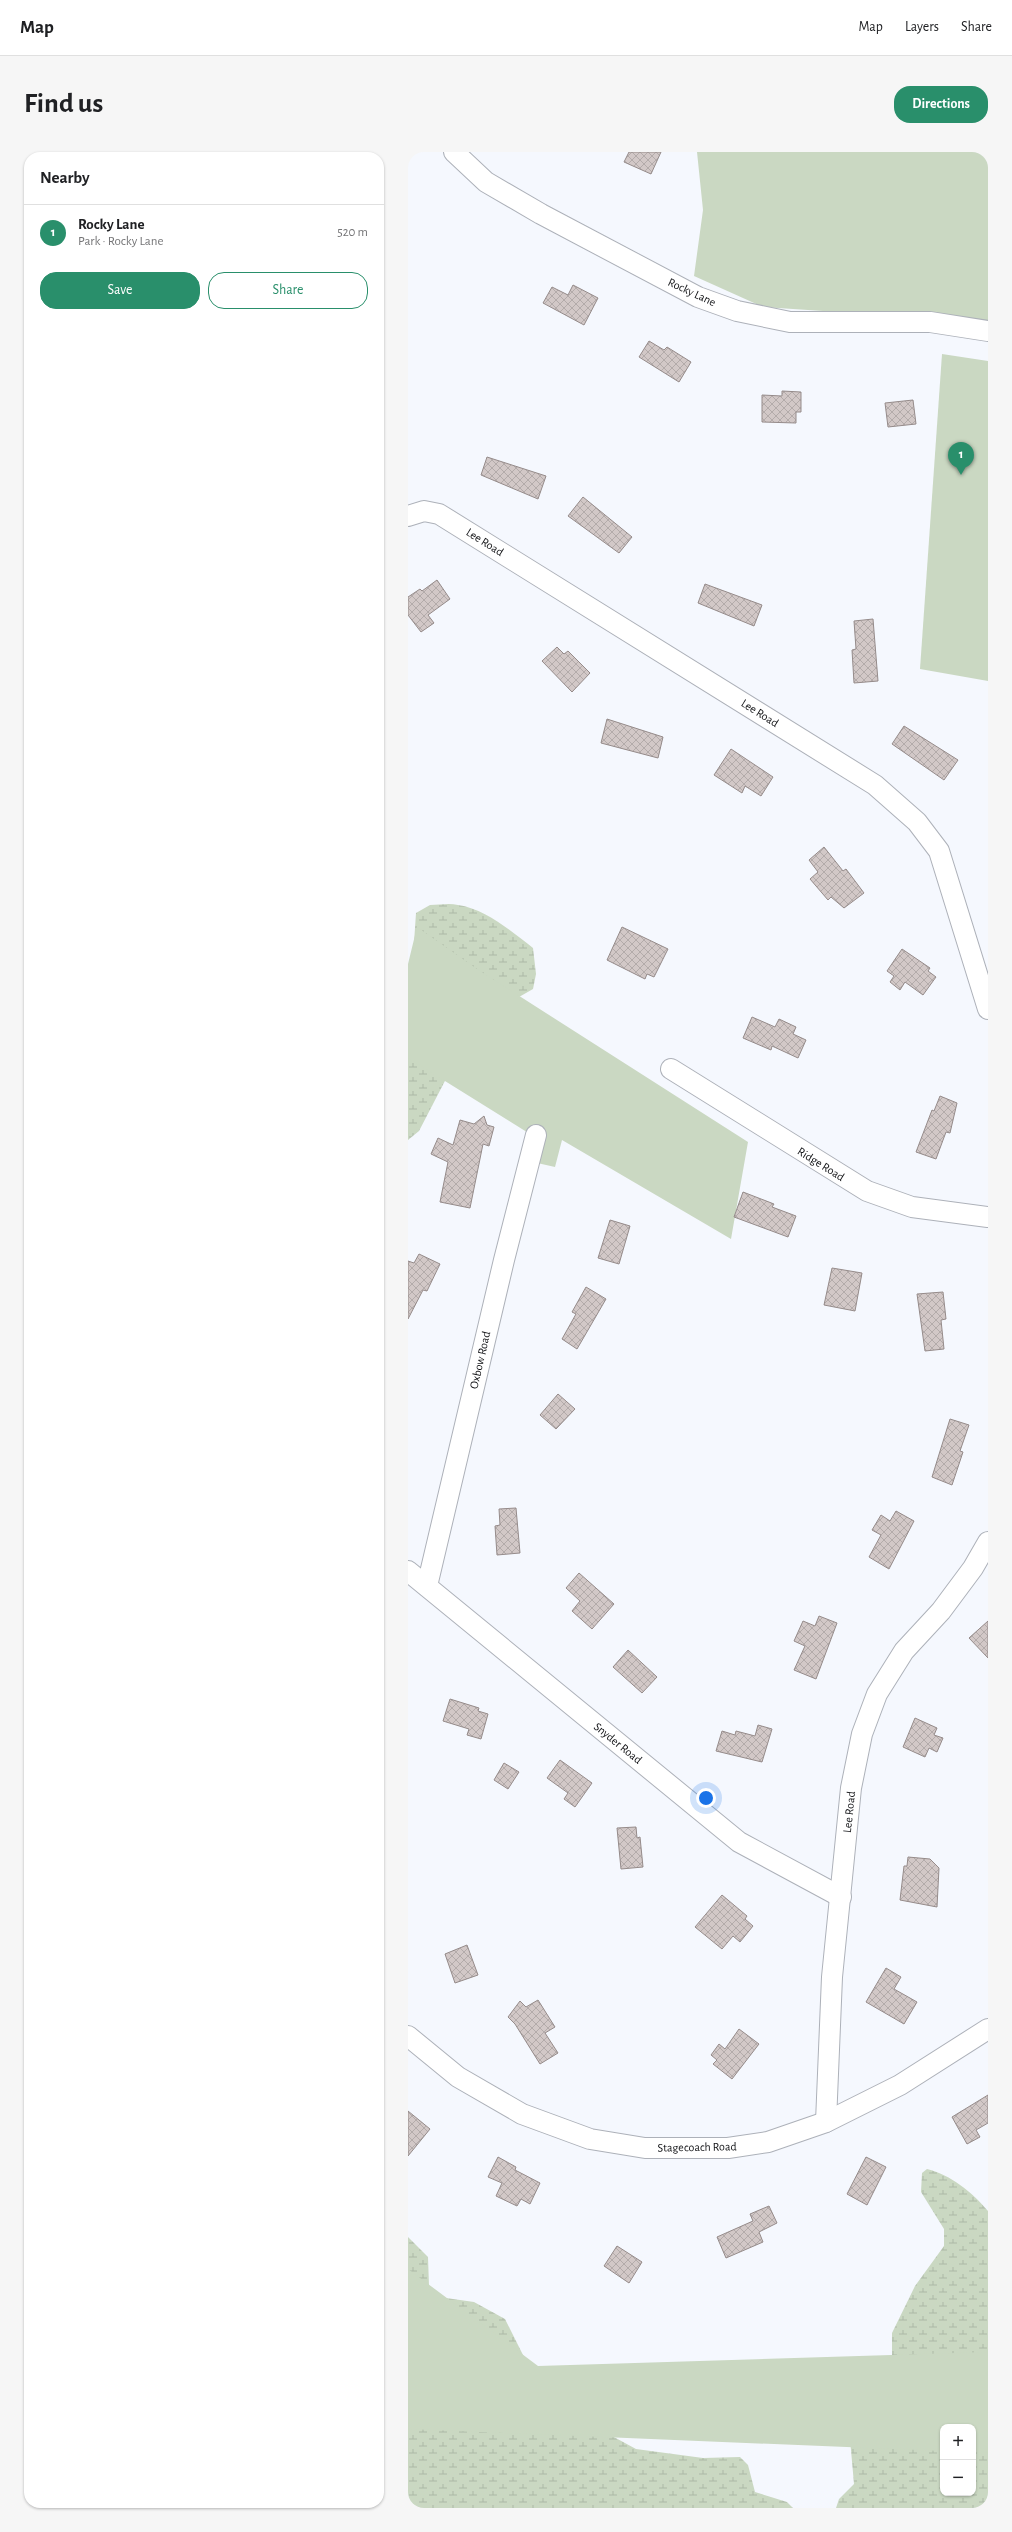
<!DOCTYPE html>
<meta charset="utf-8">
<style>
body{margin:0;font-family:"Alegreya Sans",sans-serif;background:#f6f6f6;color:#202124}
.controls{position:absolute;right:12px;bottom:12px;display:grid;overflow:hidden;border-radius:8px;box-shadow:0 1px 3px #0004}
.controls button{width:36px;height:36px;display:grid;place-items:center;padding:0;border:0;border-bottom:1px solid #e0e0e0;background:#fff;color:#202124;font:20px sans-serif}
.you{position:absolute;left:298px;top:1646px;width:14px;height:14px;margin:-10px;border:3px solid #fff;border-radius:50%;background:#1a73e8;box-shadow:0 0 0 6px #1a73e833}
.badge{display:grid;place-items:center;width:26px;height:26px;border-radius:50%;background:#298f6b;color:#fff;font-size:13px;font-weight:700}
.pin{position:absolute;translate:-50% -33px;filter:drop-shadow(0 1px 2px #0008)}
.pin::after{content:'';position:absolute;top:21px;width:14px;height:12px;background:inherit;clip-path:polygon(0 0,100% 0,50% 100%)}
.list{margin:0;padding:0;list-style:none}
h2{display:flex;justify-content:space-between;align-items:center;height:52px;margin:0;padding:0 16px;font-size:17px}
h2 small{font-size:13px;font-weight:400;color:#757577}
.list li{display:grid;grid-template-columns:26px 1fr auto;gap:12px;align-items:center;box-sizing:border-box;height:56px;padding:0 16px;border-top:1px solid #e0e0e0}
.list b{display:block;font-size:15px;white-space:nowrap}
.list p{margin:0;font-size:13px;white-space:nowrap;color:#757577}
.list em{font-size:13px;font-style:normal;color:#757577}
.actions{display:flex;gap:8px;padding:12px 16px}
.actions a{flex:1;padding:9px 0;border:1px solid #298f6b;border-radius:16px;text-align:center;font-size:14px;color:#298f6b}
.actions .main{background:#298f6b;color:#fff}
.map{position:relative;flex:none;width:580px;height:2356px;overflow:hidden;border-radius:16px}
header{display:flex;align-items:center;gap:24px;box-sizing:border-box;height:56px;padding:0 20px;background:#fff;border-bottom:1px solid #e0e0e0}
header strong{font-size:19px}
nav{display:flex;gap:22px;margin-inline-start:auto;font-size:14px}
.intro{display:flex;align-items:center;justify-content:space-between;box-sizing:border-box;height:96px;padding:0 24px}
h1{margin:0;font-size:28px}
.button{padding:10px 18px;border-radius:16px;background:#298f6b;color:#fff;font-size:14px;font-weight:700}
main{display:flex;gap:24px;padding:0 24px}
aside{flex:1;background:#fff;border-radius:16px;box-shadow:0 1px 3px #0004}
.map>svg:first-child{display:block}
</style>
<header>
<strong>Map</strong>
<nav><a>Map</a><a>Layers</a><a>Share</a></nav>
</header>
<div class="intro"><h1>Find us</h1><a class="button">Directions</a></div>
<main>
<aside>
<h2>Nearby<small></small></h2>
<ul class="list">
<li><span class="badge">1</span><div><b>Rocky Lane</b><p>Park · Rocky Lane</p></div><em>520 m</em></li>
</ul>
<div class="actions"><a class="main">Save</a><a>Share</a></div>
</aside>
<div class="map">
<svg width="580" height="2356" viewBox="0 0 580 2356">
<defs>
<pattern id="wetland-marsh" width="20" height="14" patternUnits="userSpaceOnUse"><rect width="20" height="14" fill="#cad8c2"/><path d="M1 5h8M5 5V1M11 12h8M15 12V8" fill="none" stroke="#acb8a6"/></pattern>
<pattern id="building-cross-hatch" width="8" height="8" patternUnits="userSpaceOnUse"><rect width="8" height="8" fill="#d2c8c7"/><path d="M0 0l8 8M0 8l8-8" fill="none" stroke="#b3abaa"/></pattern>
</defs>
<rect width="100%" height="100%" fill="#f5f8fe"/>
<g fill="url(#wetland-marsh)" fill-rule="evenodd">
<path d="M 22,753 C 31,753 41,751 50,753 C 78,757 104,780 125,796 L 128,822 L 125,837 L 111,845 L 39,925 L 11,979 L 0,988 L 0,880 L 8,761 Z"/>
<path d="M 519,2017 C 543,2023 564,2040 580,2059 L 580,2356 L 428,2356 L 431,2347 L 446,2332 L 442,2287 L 484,2224 L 484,2181 L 507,2134 L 536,2094 L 536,2077 L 513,2040 L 514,2021 ZM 535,2275 L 565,2275 L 565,2341 L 535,2341 Z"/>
<path d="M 0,2085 L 20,2105 L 21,2134 L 31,2145 L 66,2150 L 97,2167 L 124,2221 L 147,2253 L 228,2297 L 295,2306 L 332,2305 L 340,2313 L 347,2340 L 379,2350 L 385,2356 L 0,2356 Z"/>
</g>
<g fill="#cad8c2">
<path d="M 289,0 L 580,0 L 580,170 L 355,155 L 286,124 L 295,58 Z"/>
<path d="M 534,202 L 580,209 L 580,529 L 512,517 Z"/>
<path d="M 9,775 L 69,817 L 340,990 L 323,1087 L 154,988 L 147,1015 L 116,1008 L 122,982 L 0,906 L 0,812 Z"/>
<path d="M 0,2117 L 130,2214 L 580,2200 L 580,2301 L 565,2300 L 565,2275 L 535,2275 L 535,2299 L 0,2277 Z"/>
</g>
<g fill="url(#building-cross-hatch)" stroke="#958b8a">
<path d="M 221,0 L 253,0 L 243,22 L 216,10 Z"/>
<path d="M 165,133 L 190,146 L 176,173 L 135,151 L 144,135 L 160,143 Z"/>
<path d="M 241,189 L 256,198 L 259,195 L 283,210 L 271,230 L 231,205 Z"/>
<path d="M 374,239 L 393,240 L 393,260 L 388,260 L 388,271 L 354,270 L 354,243 L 374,244 Z"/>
<path d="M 505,248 L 508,272 L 480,275 L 477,251 Z"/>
<path d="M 79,305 L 138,324 L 130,347 L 73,323 Z"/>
<path d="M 175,345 L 224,385 L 211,401 L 160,364 Z"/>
<path d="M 29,428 L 42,447 L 20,463 L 26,471 L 13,480 L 0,463 L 0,445 L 12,437 L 14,439 Z"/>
<path d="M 297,432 L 354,453 L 346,474 L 290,451 Z"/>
<path d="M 465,467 L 470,529 L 446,531 L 444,498 L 448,497 L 446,469 Z"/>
<path d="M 149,495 L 156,502 L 160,499 L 182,521 L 164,540 L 134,509 Z"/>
<path d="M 199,567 L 255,585 L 250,606 L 193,591 Z"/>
<path d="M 496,574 L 550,608 L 536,628 L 484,592 Z"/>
<path d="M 323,597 L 365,625 L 353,644 L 337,634 L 334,641 L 306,623 Z"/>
<path d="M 416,695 L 435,719 L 438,717 L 456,741 L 436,756 L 423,745 L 420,748 L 402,727 L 410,720 L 401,708 Z"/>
<path d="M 214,775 L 260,797 L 246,825 L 239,822 L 237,827 L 199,808 Z"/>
<path d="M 494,797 L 522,816 L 520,819 L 528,825 L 515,843 L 497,830 L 492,838 L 482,830 L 486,824 L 479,819 Z"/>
<path d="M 344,865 L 367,875 L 371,867 L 388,875 L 385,882 L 398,888 L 390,906 L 364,894 L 363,898 L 335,886 Z"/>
<path d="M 532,944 L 549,951 L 542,981 L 538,980 L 528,1007 L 508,1000 L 524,958 L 526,959 Z"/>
<path d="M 76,964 L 79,973 L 86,975 L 81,994 L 75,992 L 62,1056 L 32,1050 L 40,1010 L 23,1002 L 30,986 L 45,993 L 52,968 L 66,972 Z"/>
<path d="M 335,1040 L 366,1052 L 364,1055 L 388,1064 L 380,1085 L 326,1065 Z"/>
<path d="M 202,1068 L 222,1074 L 211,1112 L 190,1106 Z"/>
<path d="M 11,1102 L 32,1112 L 19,1139 L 15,1138 L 0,1167 L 0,1109 L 6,1111 Z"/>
<path d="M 424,1116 L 454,1121 L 447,1159 L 416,1153 Z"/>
<path d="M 178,1135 L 198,1147 L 169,1197 L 154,1187 L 168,1162 L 164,1160 Z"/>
<path d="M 535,1140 L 538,1167 L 533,1168 L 536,1197 L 517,1199 L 509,1142 Z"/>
<path d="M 150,1242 L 167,1257 L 148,1277 L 132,1263 Z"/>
<path d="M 542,1267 L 561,1273 L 552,1299 L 555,1300 L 544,1333 L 524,1325 Z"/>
<path d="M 108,1356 L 112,1401 L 89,1403 L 87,1374 L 92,1373 L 91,1357 Z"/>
<path d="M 488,1359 L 506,1369 L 481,1417 L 461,1405 L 473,1383 L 464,1378 L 473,1363 L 482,1369 Z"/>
<path d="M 171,1421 L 206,1452 L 184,1477 L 164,1459 L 172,1449 L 158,1436 Z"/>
<path d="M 411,1464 L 429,1471 L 408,1527 L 386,1518 L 397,1494 L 386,1489 L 395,1469 L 407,1474 Z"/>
<path d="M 580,1469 L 580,1506 L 561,1486 Z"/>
<path d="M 220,1498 L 249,1525 L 234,1541 L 205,1515 Z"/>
<path d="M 42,1547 L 71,1556 L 70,1559 L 80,1562 L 73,1587 L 59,1583 L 61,1577 L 35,1569 Z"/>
<path d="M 507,1566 L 529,1576 L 526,1583 L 535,1586 L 529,1600 L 521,1596 L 517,1605 L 495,1595 Z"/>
<path d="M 350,1573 L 364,1577 L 354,1610 L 308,1599 L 314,1579 L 327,1583 L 328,1579 L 347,1584 Z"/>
<path d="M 152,1608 L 184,1631 L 167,1655 L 156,1647 L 160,1641 L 139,1626 Z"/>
<path d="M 96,1611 L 111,1620 L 100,1637 L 86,1628 Z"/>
<path d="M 228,1675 L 229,1686 L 232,1685 L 235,1715 L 213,1717 L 209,1676 Z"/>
<path d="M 500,1705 L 522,1707 L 531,1716 L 529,1755 L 492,1748 L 496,1714 L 499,1714 Z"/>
<path d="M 314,1743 L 339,1764 L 337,1767 L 345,1774 L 332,1790 L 325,1784 L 314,1797 L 287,1775 Z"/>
<path d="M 59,1793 L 70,1823 L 47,1831 L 37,1802 Z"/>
<path d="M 478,1816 L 493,1825 L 486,1837 L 509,1850 L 496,1872 L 458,1850 Z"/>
<path d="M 130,1848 L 147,1875 L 137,1881 L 150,1901 L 132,1912 L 107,1872 L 100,1865 L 112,1849 L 118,1855 Z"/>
<path d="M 331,1877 L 351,1892 L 324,1927 L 305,1912 L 309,1908 L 303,1903 L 311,1892 L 317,1897 Z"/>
<path d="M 580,1943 L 580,1971 L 568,1978 L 572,1985 L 559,1992 L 544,1965 Z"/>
<path d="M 0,1959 L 22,1977 L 0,2004 Z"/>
<path d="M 90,2005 L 108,2015 L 107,2018 L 132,2031 L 122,2052 L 113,2047 L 109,2054 L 88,2044 L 94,2031 L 80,2025 Z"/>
<path d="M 458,2005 L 478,2015 L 459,2053 L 439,2042 Z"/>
<path d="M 361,2054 L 369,2071 L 351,2080 L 355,2090 L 318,2106 L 309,2085 L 345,2069 L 342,2062 Z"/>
<path d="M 209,2094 L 234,2110 L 221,2131 L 196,2114 Z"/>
</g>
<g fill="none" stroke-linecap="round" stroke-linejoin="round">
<g stroke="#adb1b9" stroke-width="22">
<g id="minor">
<path d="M 46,0 L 78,30 L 133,62 L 290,145 L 329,159 L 382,170 L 522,170 L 580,179"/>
<path d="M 0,364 L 16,359 L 31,362 L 467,633 L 509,670 L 531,699 L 580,857"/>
<path d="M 263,917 L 459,1039 L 504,1055 L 580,1065"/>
<path d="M 0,1419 L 331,1690 L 433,1745"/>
<path d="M 19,1434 L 96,1108 L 128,983"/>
<path d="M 0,1884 L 50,1925 L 114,1962 L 182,1987 L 237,1996 L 320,1996 L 360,1990 L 418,1970 L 492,1933 L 580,1877"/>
<path d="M 418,1970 L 424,1825 L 443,1636 L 454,1582 L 469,1542 L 496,1499 L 533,1459 L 565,1416 L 580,1390"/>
</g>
</g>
<use href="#minor" stroke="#fff" stroke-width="20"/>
</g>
<g text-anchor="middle" stroke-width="4" stroke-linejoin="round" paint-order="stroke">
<g font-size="12" fill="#101114" stroke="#fff">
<text transform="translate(284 140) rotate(25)" y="4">Rocky Lane</text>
<text transform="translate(77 390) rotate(32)" y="4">Lee Road</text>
<text transform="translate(352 561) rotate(32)" y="4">Lee Road</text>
<text transform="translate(413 1012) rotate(32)" y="4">Ridge Road</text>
<text transform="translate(72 1208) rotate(-77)" y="4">Oxbow Road</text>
<text transform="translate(210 1591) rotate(39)" y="4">Snyder Road</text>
<text transform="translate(441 1660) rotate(-84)" y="4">Lee Road</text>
<text transform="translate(289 1995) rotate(-1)" y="4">Stagecoach Road</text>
</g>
</g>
</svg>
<div class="controls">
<button>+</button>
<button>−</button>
</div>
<div class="you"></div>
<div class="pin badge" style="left:553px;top:323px">1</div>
</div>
</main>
